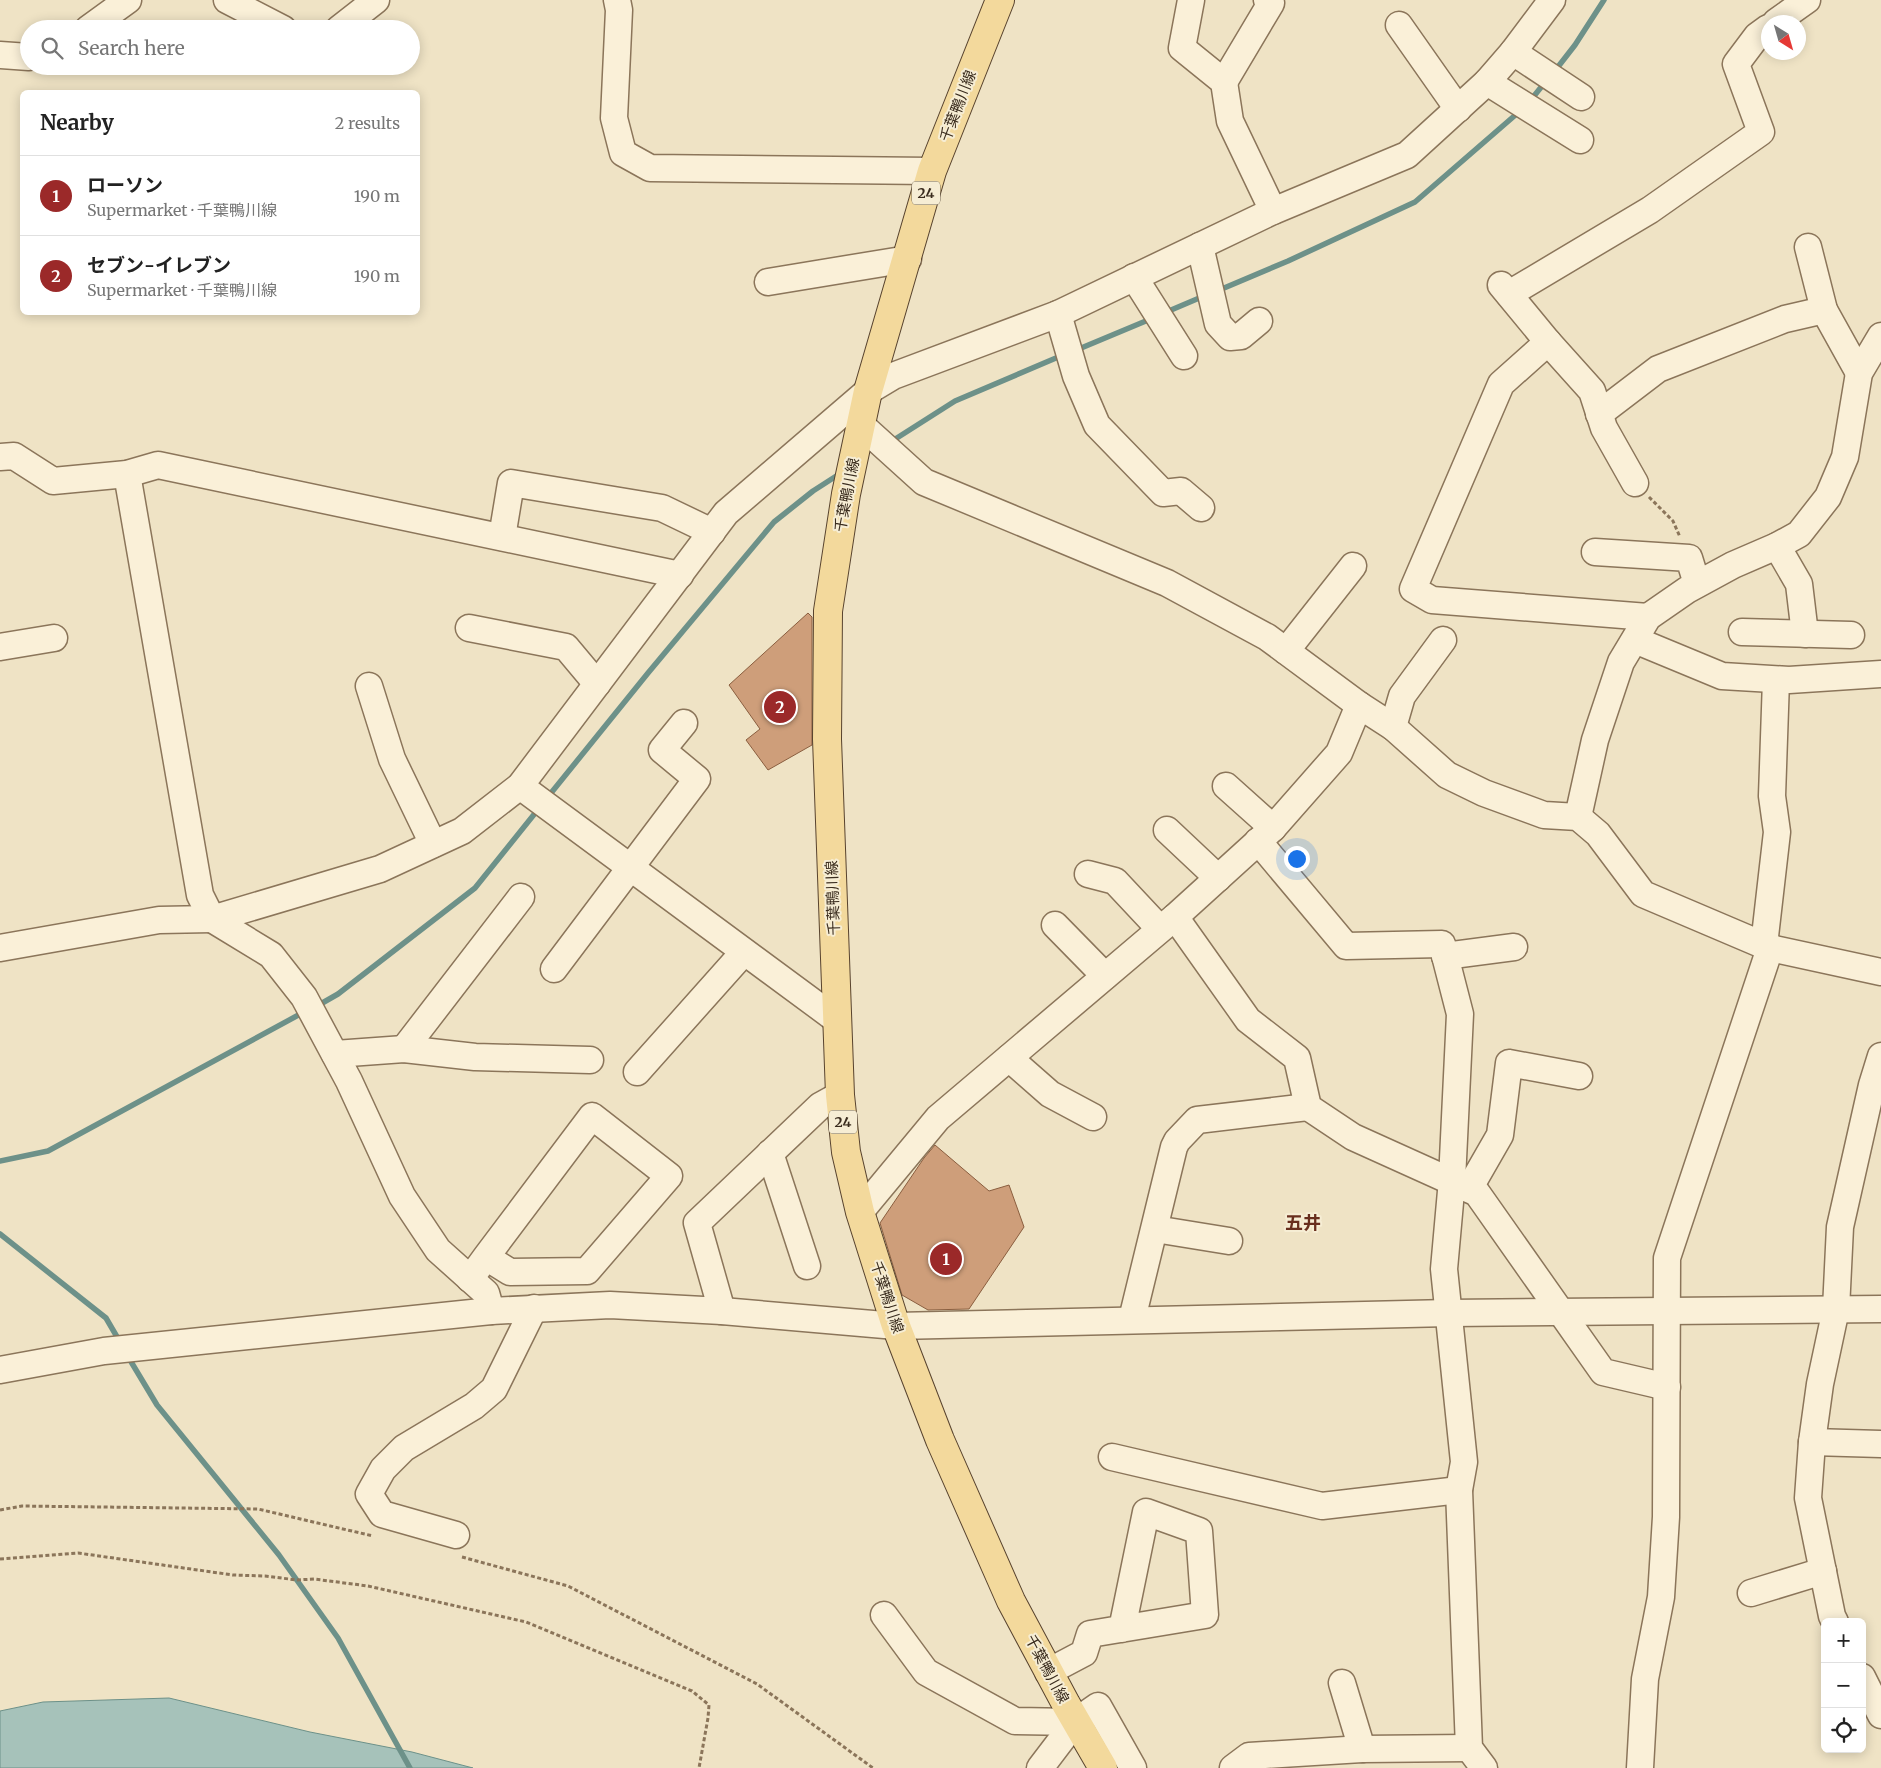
<!DOCTYPE html>
<meta charset="utf-8">
<style>
body{margin:0;font-family:Merriweather,"Noto Sans JP",serif;background:#f6f6f6;color:#222}
.controls{position:absolute;right:15px;bottom:15px;display:grid;overflow:hidden;border-radius:8px;box-shadow:0 2px 12px #0003}
.controls button{width:45px;height:45px;display:grid;place-items:center;padding:0;border:0;border-bottom:1px solid #e0e0e0;background:#fff;color:#222;font:25px sans-serif}
.compass{position:absolute;left:1761px;top:15px;width:45px;height:45px;border-radius:50%;background:#fff;box-shadow:0 2px 12px #0003;rotate:143deg}
.you{position:absolute;left:1296px;top:858px;width:18px;height:18px;margin:-12px;border:4px solid #fff;border-radius:50%;background:#1a73e8;box-shadow:0 0 0 8px #1a73e833}
.badge{display:grid;place-items:center;width:32px;height:32px;border-radius:50%;background:#9b2929;color:#fff;font-size:16px;font-weight:700}
.pin{position:absolute;translate:-50% -50%;border:2px solid #fff;box-shadow:0 1px 5px #0006}
.list{margin:0;padding:0;list-style:none}
h2{display:flex;justify-content:space-between;align-items:center;height:65px;margin:0;padding:0 20px;font-size:21px}
h2 small{font-size:16px;font-weight:400;color:#767676}
.list li{display:grid;grid-template-columns:32px 1fr auto;gap:15px;align-items:center;box-sizing:border-box;height:80px;padding:0 20px;border-top:1px solid #e0e0e0}
.list b{display:block;font-size:19px;white-space:nowrap}
.list p{margin:0;font-size:16px;white-space:nowrap;color:#767676}
.list em{font-size:16px;font-style:normal;color:#767676}
.icon{flex:none;width:28px;height:28px;fill:none;stroke:currentColor;stroke-width:2;stroke-linecap:round;stroke-linejoin:round}
.map{position:relative;flex:none;width:1881px;height:1768px;overflow:hidden}
.search{position:absolute;background:#fff;box-shadow:0 2px 12px #0003;left:20px;top:20px;width:400px;height:55px;display:flex;align-items:center;gap:12px;box-sizing:border-box;padding:0 18px;border-radius:28px;color:#767676;font-size:19px}
.panel{position:absolute;background:#fff;box-shadow:0 2px 12px #0003;left:20px;top:90px;width:400px;height:225px;border-radius:8px}
.map>svg:first-child{display:block}
</style>
<div class="map">
<svg width="1881" height="1768" viewBox="0 0 1881 1768">
<rect width="100%" height="100%" fill="#efe3c5"/>
<path fill="#a6c2ba" stroke="#6d9189" d="M 169,1698 L 310,1732 L 412,1752 L 473,1768 L 0,1768 L 0,1711 L 43,1702 Z"/>
<g fill="none" stroke-linecap="round" stroke-linejoin="round">
<g stroke="#6d9189" stroke-width="5.5">
<path d="M 1554,72 L 1575,45 L 1604,0"/>
<path d="M 1530,101 L 1546,81"/>
<path d="M 1217,291 L 1288,261 L 1415,202 L 1520,111"/>
<path d="M 1164,313 L 1204,296"/>
<path d="M 1074,351 L 1153,318"/>
<path d="M 889,443 L 955,401 L 1063,355"/>
<path d="M 547,798 L 648,673 L 774,522 L 813,491 L 841,473"/>
<path d="M 317,1006 L 338,994 L 475,888 L 540,807"/>
<path d="M 0,1161 L 48,1151 L 304,1012"/>
<path d="M 0,1234 L 106,1318 L 120,1342"/>
<path d="M 127,1355 L 157,1405 L 279,1555 L 338,1638 L 410,1768"/>
</g>
</g>
<g fill="#ce9e7a" stroke="#8a5e3f">
<path d="M 808,613 L 812,617 L 812,745 L 768,770 L 746,740 L 760,729 L 729,685 Z"/>
<path d="M 935,1145 L 989,1191 L 1009,1185 L 1024,1227 L 969,1309 L 928,1310 L 902,1295 L 880,1223 L 924,1158 Z"/>
</g>
<g fill="none" stroke-linecap="round" stroke-linejoin="round">
<g stroke="#8b755a" stroke-width="29">
<g id="minor">
<path d="M 227,0 L 283,29"/>
<path d="M 617,0 L 619,10 L 614,118 L 623,153 L 650,168 L 932,171"/>
<path d="M 1191,0 L 1182,48 L 1224,82 L 1230,121 L 1273,211"/>
<path d="M 1776,22 L 1807,0"/>
<path d="M 1399,25 L 1458,109"/>
<path d="M 88,29 L 128,0"/>
<path d="M 339,29 L 376,0"/>
<path d="M 1513,52 L 1581,97"/>
<path d="M 0,55 L 29,57"/>
<path d="M 1224,82 L 1271,3 L 1267,0"/>
<path d="M 1487,82 L 1580,140"/>
<path d="M 1200,246 L 1218,324 L 1230,337 L 1241,336 L 1259,321"/>
<path d="M 1808,247 L 1824,310 L 1859,373"/>
<path d="M 1134,277 L 1184,356"/>
<path d="M 768,282 L 908,259"/>
<path d="M 1501,285 L 1548,342 L 1592,391 L 1604,428 L 1635,483"/>
<path d="M 1509,294 L 1650,210 L 1761,132 L 1736,64 L 1757,36 L 1768,28"/>
<path d="M 1058,314 L 1076,376 L 1097,425 L 1163,493 L 1181,491 L 1201,508"/>
<path d="M 1548,342 L 1501,384 L 1413,589 L 1432,600 L 1648,617"/>
<path d="M 1599,414 L 1658,369 L 1785,319 L 1824,310"/>
<path d="M 861,425 L 924,482 L 1167,583 L 1267,637 L 1359,705 L 1393,727 L 1447,775 L 1484,793 L 1544,815 L 1578,817 L 1598,834 L 1643,894 L 1770,948 L 1881,972"/>
<path d="M 0,457 L 14,456 L 53,481 L 127,474 L 158,465 L 680,575"/>
<path d="M 127,474 L 200,895 L 212,919 L 271,955 L 304,997 L 349,1081 L 402,1196 L 438,1250 L 486,1293 L 491,1311"/>
<path d="M 502,537 L 511,483 L 662,508 L 712,532"/>
<path d="M 1777,546 L 1799,584 L 1805,634"/>
<path d="M 1595,552 L 1689,558 L 1697,584"/>
<path d="M 469,628 L 566,647 L 597,684"/>
<path d="M 1742,632 L 1851,635"/>
<path d="M 1635,640 L 1722,676 L 1789,680 L 1881,674"/>
<path d="M 0,647 L 54,638"/>
<path d="M 1286,651 L 1353,566"/>
<path d="M 369,686 L 392,759 L 433,844"/>
<path d="M 1393,727 L 1402,696 L 1443,640"/>
<path d="M 520,786 L 837,1020"/>
<path d="M 1226,786 L 1273,828"/>
<path d="M 1578,817 L 1595,740 L 1621,662 L 1648,617 L 1687,590 L 1733,565 L 1777,546 L 1799,534 L 1828,497 L 1845,457 L 1859,373 L 1881,336"/>
<path d="M 1167,830 L 1218,878"/>
<path d="M 1258,841 L 1346,946 L 1442,944 L 1460,1014 L 1452,1180 L 1444,1269 L 1464,1462 L 1459,1490 L 1469,1748 L 1484,1768"/>
<path d="M 1088,874 L 1115,881 L 1160,929"/>
<path d="M 1175,917 L 1248,1020 L 1297,1058 L 1308,1107 L 1353,1137 L 1477,1193 L 1603,1372 L 1667,1387"/>
<path d="M 1055,925 L 1105,976"/>
<path d="M 1764,945 L 1777,832 L 1772,796 L 1776,680"/>
<path d="M 0,948 L 159,920 L 212,919 L 380,869 L 462,831 L 520,786 L 726,513 L 868,391 L 893,376 L 1058,314 L 1273,211 L 1407,155 L 1487,82 L 1513,52 L 1552,0"/>
<path d="M 1445,956 L 1514,947"/>
<path d="M 554,969 L 697,779 L 662,750 L 684,723"/>
<path d="M 404,1049 L 521,897"/>
<path d="M 335,1054 L 404,1049 L 475,1057 L 590,1060"/>
<path d="M 1009,1058 L 1050,1094 L 1093,1117"/>
<path d="M 637,1072 L 744,952"/>
<path d="M 770,1153 L 807,1266"/>
<path d="M 1469,1189 L 1500,1135 L 1509,1063 L 1579,1076"/>
<path d="M 860,1212 L 938,1118 L 1175,917 L 1273,828 L 1339,753 L 1359,705"/>
<path d="M 1155,1229 L 1229,1241"/>
<path d="M 470,1279 L 486,1257 L 592,1116 L 669,1176 L 587,1271 L 510,1272 L 486,1257"/>
<path d="M 722,1311 L 697,1223 L 820,1106 L 840,1095"/>
<path d="M 1132,1319 L 1174,1147 L 1177,1141 L 1197,1120 L 1308,1107"/>
<path d="M 0,1370 L 104,1351 L 491,1311 L 610,1305 L 722,1311 L 896,1326 L 1449,1313 L 1881,1309"/>
<path d="M 1812,1442 L 1881,1444"/>
<path d="M 1112,1457 L 1322,1506 L 1459,1490"/>
<path d="M 456,1535 L 382,1514 L 369,1494 L 383,1469 L 404,1448 L 474,1406 L 494,1389 L 534,1308"/>
<path d="M 1751,1593 L 1823,1571"/>
<path d="M 884,1615 L 926,1672 L 1015,1721 L 1075,1722 L 1098,1706 L 1133,1768"/>
<path d="M 1835,1622 L 1832,1616 L 1808,1498 L 1812,1442 L 1820,1384 L 1836,1309 L 1840,1227 L 1872,1085 L 1881,1056"/>
<path d="M 1048,1672 L 1084,1653 L 1090,1634 L 1205,1615 L 1199,1531 L 1146,1512 L 1122,1629"/>
<path d="M 1862,1677 L 1881,1715"/>
<path d="M 1342,1683 L 1362,1749"/>
<path d="M 1040,1768 L 1075,1722"/>
<path d="M 1233,1768 L 1249,1756 L 1362,1749 L 1469,1748"/>
<path d="M 1640,1768 L 1645,1679 L 1661,1597 L 1666,1517 L 1667,1258 L 1770,948"/>
</g>
</g>
<g stroke="#58432e" stroke-width="30">
<path id="major" d="M 1000,0 L 932,171 L 868,391 L 846,494 L 828,611 L 827,739 L 840,1095 L 846,1152 L 860,1212 L 896,1326 L 940,1440 L 1011,1601 L 1066,1704 L 1103,1768"/>
</g>
<g stroke="#8b755a" stroke-width="3" stroke-dasharray="4 2.5" stroke-linecap="butt">
<path d="M 1649,497 L 1673,521 L 1680,537"/>
<path d="M 0,1510 L 22,1506 L 258,1509 L 373,1536"/>
<path d="M 462,1557 L 568,1586 L 757,1684 L 873,1768"/>
<path d="M 0,1559 L 78,1553 L 233,1575 L 265,1576 L 297,1580 L 314,1579 L 368,1586 L 526,1622 L 692,1691 L 709,1705 L 708,1718 L 699,1768"/>
</g>
<use href="#minor" stroke="#faf0d8" stroke-width="26"/>
<use href="#major" stroke="#f3d99c" stroke-width="28"/>
</g>
<g text-anchor="middle" stroke-width="4" stroke-linejoin="round" paint-order="stroke">
<g fill="#f6edd4" stroke="#726655" stroke-width="1">
<rect x="912" y="181.5" width="28" height="23" rx="4"/>
<rect x="829" y="1110.5" width="28" height="23" rx="4"/>
</g>
<g font-size="14" font-weight="bold" fill="#3a2c1e">
<text x="926" y="198">24</text>
<text x="843" y="1127">24</text>
</g>
<g font-size="15" fill="#3a2c1e" stroke="#f6edd4">
<text transform="translate(958 106) rotate(-69)" y="5">千葉鴨川線</text>
<text transform="translate(847 495) rotate(-79)" y="5">千葉鴨川線</text>
<text transform="translate(833 898) rotate(-92)" y="5">千葉鴨川線</text>
<text transform="translate(887 1297) rotate(72)" y="5">千葉鴨川線</text>
<text transform="translate(1047 1669) rotate(62)" y="5">千葉鴨川線</text>
</g>
<g font-size="18" font-weight="bold" fill="#682e1d" stroke="#f6edd4">
<text x="1303" y="1229">五井</text>
</g>
</g>
</svg>
<div class="controls">
<button>+</button>
<button>−</button>
<button><svg class="icon" aria-label="locate" viewBox="0 0 24 24"><circle cx="12" cy="12" r="6"/><path d="M12 2v4M12 18v4M2 12h4M18 12h4"/></svg></button>
</div>
<svg class="compass" viewBox="-18 -18 36 36"><path d="M0-13l5 13h-10z" fill="#e53935"/><path d="M0 13l5-13h-10z" fill="#767676"/></svg>
<div class="you"></div>
<div class="pin badge" style="left:946px;top:1259px">1</div>
<div class="pin badge" style="left:780px;top:707px">2</div>
<div class="search"><svg class="icon" aria-label="search" viewBox="0 0 24 24"><circle cx="10" cy="10" r="6"/><path d="M15 15l6 6"/></svg>Search here</div>
<section class="panel">
<h2>Nearby<small>2 results</small></h2>
<ul class="list">
<li><span class="badge">1</span><div><b>ローソン</b><p>Supermarket · 千葉鴨川線</p></div><em>190 m</em></li>
<li><span class="badge">2</span><div><b>セブン-イレブン</b><p>Supermarket · 千葉鴨川線</p></div><em>190 m</em></li>
</ul>
</section>
</div>
